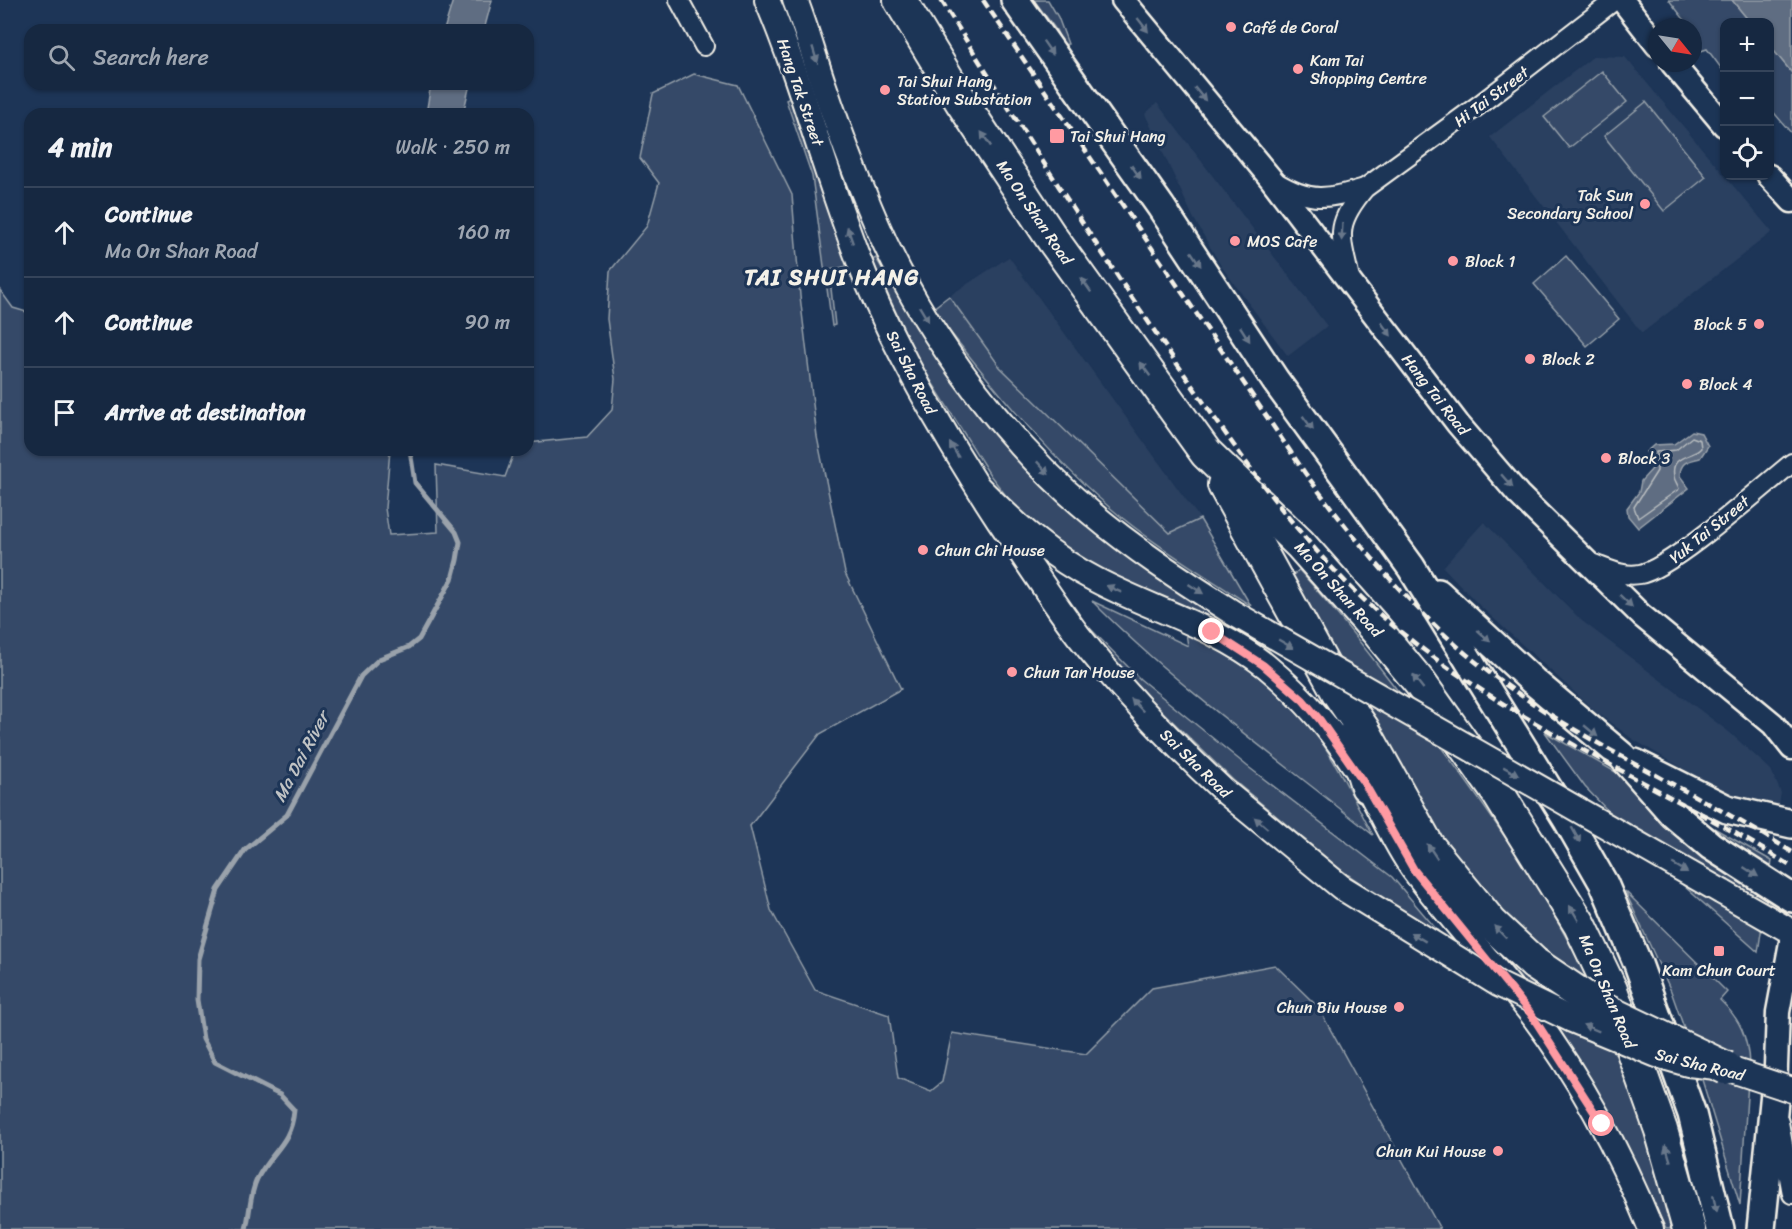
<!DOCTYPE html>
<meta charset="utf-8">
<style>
body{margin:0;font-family:Sriracha,sans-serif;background:#23344c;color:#f1f3f6}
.controls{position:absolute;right:18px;top:18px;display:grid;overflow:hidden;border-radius:12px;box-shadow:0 2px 4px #0004}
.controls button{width:54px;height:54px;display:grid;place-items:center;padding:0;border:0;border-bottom:2px solid #35445a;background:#162841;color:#f1f3f6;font:30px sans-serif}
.compass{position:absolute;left:1648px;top:18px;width:54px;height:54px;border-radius:50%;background:#162841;box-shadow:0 2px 4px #0004;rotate:120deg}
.stop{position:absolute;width:18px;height:18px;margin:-14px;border:4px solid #ff9aa2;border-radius:50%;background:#fff}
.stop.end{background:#ff9aa2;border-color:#fff;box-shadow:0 2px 6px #0008}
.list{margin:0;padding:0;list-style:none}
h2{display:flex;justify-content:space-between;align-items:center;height:78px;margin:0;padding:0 24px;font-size:26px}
h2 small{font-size:20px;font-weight:400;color:#9ea6b1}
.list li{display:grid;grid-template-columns:39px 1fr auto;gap:18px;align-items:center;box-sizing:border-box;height:90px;padding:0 24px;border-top:2px solid #35445a}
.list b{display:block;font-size:22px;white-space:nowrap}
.list p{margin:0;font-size:20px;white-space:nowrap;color:#9ea6b1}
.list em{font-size:20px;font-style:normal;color:#9ea6b1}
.icon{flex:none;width:33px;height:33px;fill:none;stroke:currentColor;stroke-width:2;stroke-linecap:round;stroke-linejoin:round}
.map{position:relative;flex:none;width:1792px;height:1229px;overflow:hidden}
.search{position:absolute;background:#162841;box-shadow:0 2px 4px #0004;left:24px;top:24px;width:510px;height:66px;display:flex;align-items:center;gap:15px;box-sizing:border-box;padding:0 21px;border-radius:18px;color:#9ea6b1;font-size:22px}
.panel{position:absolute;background:#162841;box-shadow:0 2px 4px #0004;left:24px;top:108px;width:510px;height:348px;border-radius:18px}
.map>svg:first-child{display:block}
</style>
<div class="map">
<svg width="1792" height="1229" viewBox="0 0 1792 1229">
<rect width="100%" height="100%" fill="#1d3557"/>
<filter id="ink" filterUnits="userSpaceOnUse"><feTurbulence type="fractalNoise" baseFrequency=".0167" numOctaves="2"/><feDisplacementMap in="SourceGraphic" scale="12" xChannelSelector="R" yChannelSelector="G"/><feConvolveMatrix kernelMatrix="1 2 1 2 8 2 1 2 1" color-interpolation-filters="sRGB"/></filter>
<g filter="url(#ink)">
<g fill="#2a4060">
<path d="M 1594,56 L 1625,57 L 1772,232 L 1642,333 L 1490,137 Z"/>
<path d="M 1157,103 L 1327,326 L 1288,356 L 1221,266 L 1193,217 L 1145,114 Z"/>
<path d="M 1009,257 L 1200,519 L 1170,534 L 1000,367 L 949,296 Z"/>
<path d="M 1484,522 L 1582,621 L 1729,732 L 1771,770 L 1781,793 L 1778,811 L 1772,820 L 1634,740 L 1596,712 L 1480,606 L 1443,567 Z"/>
</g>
<g fill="#354a67" stroke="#949ea8" stroke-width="1.5">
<path d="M 1034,0 L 1048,0 L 1058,17 L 1068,44 L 1063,45 L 1056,30 Z"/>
<path d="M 1669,0 L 1732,0 L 1750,22 L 1724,22 L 1724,72 L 1707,49 L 1695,53 L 1693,51 L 1693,27 L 1690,27 Z"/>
<path d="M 1770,46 L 1792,73 L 1792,134 L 1770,108 Z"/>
<path d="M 1602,71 L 1627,102 L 1569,148 L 1544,117 Z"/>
<path d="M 694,74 L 738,85 L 792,195 L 800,296 L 817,437 L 845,573 L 901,689 L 820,734 L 750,826 L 771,910 L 815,990 L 889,1015 L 898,1078 L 931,1091 L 942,1082 L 952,1033 L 1086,1054 L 1152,988 L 1275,965 L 1318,1007 L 1440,1229 L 0,1229 L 0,290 L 13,308 L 30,313 L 30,450 L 390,450 L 385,508 L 389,535 L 438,532 L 436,465 L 505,477 L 515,450 L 528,450 L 528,443 L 587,437 L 612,410 L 615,379 L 607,319 L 610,271 L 647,226 L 659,183 L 640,158 L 653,94 Z"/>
<path d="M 794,96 L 848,266 L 829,270 L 835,325 L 832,326 L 812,176 L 786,100 Z"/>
<path d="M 1646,102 L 1706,177 L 1664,211 L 1604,136 Z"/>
<path d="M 1566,256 L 1619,319 L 1587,346 L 1534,284 Z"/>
<path d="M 876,258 L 930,349 L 1016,458 L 1068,509 L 1118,550 L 1268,649 L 1280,666 L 1096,571 L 1039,530 L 1011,502 L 990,475 L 918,360 L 872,260 Z"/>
<path d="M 949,296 L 1000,367 L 1170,533 L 1200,519 L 1251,606 C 1203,574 1152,544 1108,506 C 1041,448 986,378 932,309 Z"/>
<path d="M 1299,570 C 1337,612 1371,656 1405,700 C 1490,809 1569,923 1621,1052 C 1644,1109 1659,1170 1678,1229 L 1666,1229 L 1613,1118 L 1554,1020 L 1484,935 L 1494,910 L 1411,799 L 1292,576 Z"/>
<path d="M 1092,601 L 1188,646 L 1186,633 C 1231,656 1276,683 1308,723 C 1334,756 1353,798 1373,835 C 1278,758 1178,688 1092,601 Z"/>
<path d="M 1075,613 L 1140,679 L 1247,766 L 1392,877 L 1449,944 L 1340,869 L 1233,780 L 1133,683 Z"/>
<path d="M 1545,732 L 1772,861 L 1758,952 L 1656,861 L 1585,787 Z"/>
<path d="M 1625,891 L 1727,992 L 1720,1000 C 1740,1019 1748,1037 1749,1065 L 1740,1205 L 1700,1073 L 1671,991 Z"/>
</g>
<g fill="#5e6d82" stroke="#9aa2ab" stroke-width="1.5">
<path d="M 453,0 L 492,0 L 484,30 L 444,30 Z"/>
<path d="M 1732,0 L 1792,0 L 1792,73 L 1770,46 L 1770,22 L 1750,22 Z"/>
<path d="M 431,84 L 470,84 L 463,114 L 426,114 Z"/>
<path d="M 1692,431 L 1701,433 L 1708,446 L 1700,458 C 1689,461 1680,461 1680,476 L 1689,488 L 1638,528 L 1628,516 L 1627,508 L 1639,492 L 1641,481 L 1652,469 L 1652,463 L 1646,452 L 1654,445 L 1674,444 Z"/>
</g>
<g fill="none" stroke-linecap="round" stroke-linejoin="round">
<path stroke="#b8bcbf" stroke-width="1.5" d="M 1692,437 L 1700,440 L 1701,448 C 1693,458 1670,454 1674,476 C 1674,481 1678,484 1679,489 L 1638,518 L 1634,507 L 1657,471 L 1656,452 L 1676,450 Z"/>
<path stroke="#9aa2ab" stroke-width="5" d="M 246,1229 C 250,1213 250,1193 257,1179 C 271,1151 291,1145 294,1110 L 280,1095 L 215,1062 L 203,1039 L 197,1000 L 198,959 L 218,890 L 245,850 L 287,815 L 361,676 L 379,659 L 409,647 L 419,639 L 452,579 L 457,560 L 460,542 L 456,532 L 415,483 L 410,450"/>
<g stroke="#f4f1e8" stroke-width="22">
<g id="minor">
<path d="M 679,0 L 704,46"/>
<path d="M 1276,182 C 1311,203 1327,199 1365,188"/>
<path d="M 1350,279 C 1340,235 1334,225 1365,188 L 1479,105 L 1615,0"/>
<path d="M 1591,563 C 1608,569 1622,577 1640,574 C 1671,569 1762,487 1792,463"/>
<path d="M 1779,1122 L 1792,1194"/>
</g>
</g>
<g stroke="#f4f1e8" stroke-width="27">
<g id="tertiary">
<path d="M 1123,0 L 1272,180 L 1458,424 L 1518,494 L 1642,616 L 1773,724 L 1792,748"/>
<path d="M 1622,0 L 1657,45"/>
<path d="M 1672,63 L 1724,125"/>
<path d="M 1769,176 L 1792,201"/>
<path d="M 1775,1092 L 1778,1012 L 1792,937"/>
</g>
</g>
<g stroke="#f4f1e8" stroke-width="28">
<g id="secondary">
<path d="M 767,0 C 805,90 828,186 865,276 C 901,362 948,442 999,520 C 1025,558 1050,598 1078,635 C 1122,691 1171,742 1224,791"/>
<path d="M 795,0 C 806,28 814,57 824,86 C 842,139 862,192 885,243 C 931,341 1007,443 1090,512 C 1136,551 1185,582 1235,614"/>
<path d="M 979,488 C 1015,524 1051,557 1096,580 C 1153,610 1215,626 1266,666 C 1307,700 1342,742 1368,788 C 1383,815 1395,844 1413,869 C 1450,919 1493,964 1531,1013 C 1581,1079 1620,1153 1651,1229"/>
<path d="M 1722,892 L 1792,932"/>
</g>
</g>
<g stroke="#f4f1e8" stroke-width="32">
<g id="primary">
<path d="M 1015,0 L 1161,207 L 1275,380 L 1411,567 L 1568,821 L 1604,884 L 1638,964 L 1692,1114 L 1720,1229"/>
<path d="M 1438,593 L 1533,681 L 1622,756 L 1673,814 L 1711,846 L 1792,898"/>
<path d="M 1635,763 L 1727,809 L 1792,824"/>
<path d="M 1761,1229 L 1775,1092"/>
</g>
</g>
<g stroke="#f4f1e8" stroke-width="36">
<g id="motorway">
<path d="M 900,0 L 961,101 L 1053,240 L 1206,453 L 1300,544 L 1378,632 L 1420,683 L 1498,793 L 1580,925 L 1611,990 L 1661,1130 L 1689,1229"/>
<path d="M 1224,485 L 1339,694 L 1363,729 L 1428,846 L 1491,923 L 1535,964"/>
<path d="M 1352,738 L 1367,786"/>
</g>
</g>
<use href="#minor" stroke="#1d3557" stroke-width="18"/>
<use href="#tertiary" stroke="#1d3557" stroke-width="22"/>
<use href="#secondary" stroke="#1d3557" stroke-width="24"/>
<use href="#primary" stroke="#1d3557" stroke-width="27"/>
<use href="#motorway" stroke="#1d3557" stroke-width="32"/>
<g stroke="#f4f1e8" stroke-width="4.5" stroke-dasharray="9 4.5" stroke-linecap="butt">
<path d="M 941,0 C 1019,125 1098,250 1182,371 C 1249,468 1314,564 1407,637 C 1524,730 1665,787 1792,867"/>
<path d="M 983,0 L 1305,473 C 1353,538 1404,600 1465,653 C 1563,736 1684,784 1792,852"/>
</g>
<g stroke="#f4f1e8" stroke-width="28" stroke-linecap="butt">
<g id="secondary-bridge">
<path d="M 1235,614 L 1722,892"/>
<path d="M 1224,791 L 1341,887 L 1500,985 L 1572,1020 L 1657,1055 L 1688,1064 L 1726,1068 L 1792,1090"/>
</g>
</g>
<g stroke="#f4f1e8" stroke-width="36" stroke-linecap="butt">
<path id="motorway-bridge" d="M 1535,964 L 1600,1008 L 1726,1068"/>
</g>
<use href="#secondary-bridge" stroke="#1d3557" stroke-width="24"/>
<use href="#motorway-bridge" stroke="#1d3557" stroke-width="32"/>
</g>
<defs><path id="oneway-solid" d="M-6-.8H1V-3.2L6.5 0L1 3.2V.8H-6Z" transform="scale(1.5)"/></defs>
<g fill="#68778a">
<use href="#oneway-solid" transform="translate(1143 25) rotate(52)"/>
<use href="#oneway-solid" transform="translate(1048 48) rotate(55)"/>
<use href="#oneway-solid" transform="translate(815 55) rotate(73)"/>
<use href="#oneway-solid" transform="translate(1200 94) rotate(50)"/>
<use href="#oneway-solid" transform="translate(986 139) rotate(-124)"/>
<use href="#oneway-solid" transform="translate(1136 172) rotate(55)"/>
<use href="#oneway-solid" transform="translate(1342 232) rotate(93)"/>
<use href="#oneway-solid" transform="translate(850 235) rotate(-109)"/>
<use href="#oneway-solid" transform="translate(1196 259) rotate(56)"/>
<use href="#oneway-solid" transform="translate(1086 285) rotate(-125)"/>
<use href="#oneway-solid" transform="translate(924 314) rotate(59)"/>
<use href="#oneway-solid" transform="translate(1386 329) rotate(53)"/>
<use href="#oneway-solid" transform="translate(1245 334) rotate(57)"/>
<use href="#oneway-solid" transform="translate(1145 369) rotate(-126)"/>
<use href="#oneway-solid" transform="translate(1308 423) rotate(53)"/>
<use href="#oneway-solid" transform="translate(954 450) rotate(-121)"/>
<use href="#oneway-solid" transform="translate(1043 468) rotate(47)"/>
<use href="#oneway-solid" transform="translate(1507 481) rotate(49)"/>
<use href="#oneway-solid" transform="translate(1114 589) rotate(-155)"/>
<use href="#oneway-solid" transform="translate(1196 589) rotate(33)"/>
<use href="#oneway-solid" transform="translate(1626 601) rotate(44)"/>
<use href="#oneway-solid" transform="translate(1484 636) rotate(42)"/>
<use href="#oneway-solid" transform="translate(1286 644) rotate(30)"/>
<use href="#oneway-solid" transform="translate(1418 682) rotate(-128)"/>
<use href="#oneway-solid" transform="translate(1137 705) rotate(-134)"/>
<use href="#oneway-solid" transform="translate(1591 731) rotate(40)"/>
<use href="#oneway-solid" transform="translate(1511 771) rotate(29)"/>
<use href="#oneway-solid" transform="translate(1261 823) rotate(-139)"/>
<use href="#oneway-solid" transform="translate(1576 835) rotate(61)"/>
<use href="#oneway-solid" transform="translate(1432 851) rotate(-124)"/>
<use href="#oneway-solid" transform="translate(1680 868) rotate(30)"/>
<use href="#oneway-solid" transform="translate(1751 872) rotate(33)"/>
<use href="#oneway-solid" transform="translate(1574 913) rotate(-121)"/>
<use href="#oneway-solid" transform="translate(1500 932) rotate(-134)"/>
<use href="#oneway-solid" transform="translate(1418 937) rotate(-149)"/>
<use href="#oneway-solid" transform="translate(1591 1028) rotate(-157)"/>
<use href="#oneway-solid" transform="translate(1668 1153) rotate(-107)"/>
<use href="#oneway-solid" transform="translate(1715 1204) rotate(78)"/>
</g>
</g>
<g fill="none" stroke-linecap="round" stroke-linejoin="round" filter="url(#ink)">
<path stroke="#ff9aa2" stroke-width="8" d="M 1212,632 L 1263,665 L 1303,700 L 1320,720 L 1366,786 L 1414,870 L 1531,1014 L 1602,1124"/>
</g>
<g fill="#ff9aa2" stroke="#1d3557" stroke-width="2">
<circle cx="1231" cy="27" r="6"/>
<circle cx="1298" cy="69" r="6"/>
<circle cx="885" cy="90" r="6"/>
<rect x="1049" y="128" width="16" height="16" rx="3"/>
<circle cx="1645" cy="204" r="6"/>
<circle cx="1235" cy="241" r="6"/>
<circle cx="1453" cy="261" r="6"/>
<circle cx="1759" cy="324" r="6"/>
<circle cx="1530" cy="359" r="6"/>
<circle cx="1687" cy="384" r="6"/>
<circle cx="1606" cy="458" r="6"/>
<circle cx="923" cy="550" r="6"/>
<circle cx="1012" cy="672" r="6"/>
<rect x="1713" y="945" width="12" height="12" rx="3"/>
<circle cx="1399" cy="1007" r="6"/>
<circle cx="1498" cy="1151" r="6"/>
</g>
<g text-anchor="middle" stroke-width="6" stroke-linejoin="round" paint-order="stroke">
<g font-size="16" fill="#f4f1e8" stroke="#1d3557" text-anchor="start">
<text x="1243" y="33">Café de Coral</text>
<text x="1310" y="66">Kam Tai<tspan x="1310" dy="18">Shopping Centre</tspan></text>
<text x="897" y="87">Tai Shui Hang<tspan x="897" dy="18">Station Substation</tspan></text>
<text x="1070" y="142">Tai Shui Hang</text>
<text x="1633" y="201" text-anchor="end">Tak Sun<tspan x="1633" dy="18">Secondary School</tspan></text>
<text x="1247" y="247">MOS Cafe</text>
<text x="1465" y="267">Block 1</text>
<text x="1747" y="330" text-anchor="end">Block 5</text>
<text x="1542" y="365">Block 2</text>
<text x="1699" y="390">Block 4</text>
<text x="1618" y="464">Block 3</text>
<text x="935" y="556">Chun Chi House</text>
<text x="1024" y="678">Chun Tan House</text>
<text x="1719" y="976" text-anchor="middle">Kam Chun Court</text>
<text x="1387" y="1013" text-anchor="end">Chun Biu House</text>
<text x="1486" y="1157" text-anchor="end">Chun Kui House</text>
</g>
<g font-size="16" fill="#f4f1e8" stroke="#1d3557">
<text transform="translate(801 92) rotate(71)" y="6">Hang Tak Street</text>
<text transform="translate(1491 96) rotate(-37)" y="6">Hi Tai Street</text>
<text transform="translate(1035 212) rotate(56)" y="6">Ma On Shan Road</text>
<text transform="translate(912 372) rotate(63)" y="6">Sai Sha Road</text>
<text transform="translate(1436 394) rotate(52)" y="6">Hang Tai Road</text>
<text transform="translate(1709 529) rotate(-39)" y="6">Yuk Tai Street</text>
<text transform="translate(1339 589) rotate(48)" y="6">Ma On Shan Road</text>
<text transform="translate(1196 763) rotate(44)" y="6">Sai Sha Road</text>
<text transform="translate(1608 991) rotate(67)" y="6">Ma On Shan Road</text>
<text transform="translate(1700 1064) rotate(14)" y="6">Sai Sha Road</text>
</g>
<g font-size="18" font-style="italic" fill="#c0c3c4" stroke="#1d3557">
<text transform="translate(301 757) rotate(-62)" y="6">Ma Dai River</text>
</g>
<g font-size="22" font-weight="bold" letter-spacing="1.5" fill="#f4f1e8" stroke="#1d3557">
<text x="832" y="285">TAI SHUI HANG</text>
</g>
</g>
</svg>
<div class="controls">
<button>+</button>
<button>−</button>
<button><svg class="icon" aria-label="locate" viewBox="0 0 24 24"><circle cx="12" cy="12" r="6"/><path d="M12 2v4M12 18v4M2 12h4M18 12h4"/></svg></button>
</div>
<svg class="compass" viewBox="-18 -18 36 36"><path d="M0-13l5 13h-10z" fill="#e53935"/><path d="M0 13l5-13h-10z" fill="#9ea6b1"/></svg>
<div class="stop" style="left:1602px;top:1124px"></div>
<div class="stop end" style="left:1212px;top:632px"></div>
<div class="search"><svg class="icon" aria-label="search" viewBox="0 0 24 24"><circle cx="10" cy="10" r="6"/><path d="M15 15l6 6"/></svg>Search here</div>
<section class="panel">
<h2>4 min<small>Walk · 250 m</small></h2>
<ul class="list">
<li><svg class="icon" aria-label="ahead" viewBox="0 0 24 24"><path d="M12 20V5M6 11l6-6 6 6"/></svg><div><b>Continue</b><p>Ma On Shan Road</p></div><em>160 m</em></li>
<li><svg class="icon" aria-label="ahead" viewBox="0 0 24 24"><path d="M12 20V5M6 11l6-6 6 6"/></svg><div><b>Continue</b></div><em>90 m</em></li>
<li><svg class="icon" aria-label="arrive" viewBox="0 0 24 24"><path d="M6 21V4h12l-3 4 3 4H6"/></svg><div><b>Arrive at destination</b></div></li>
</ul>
</section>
</div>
